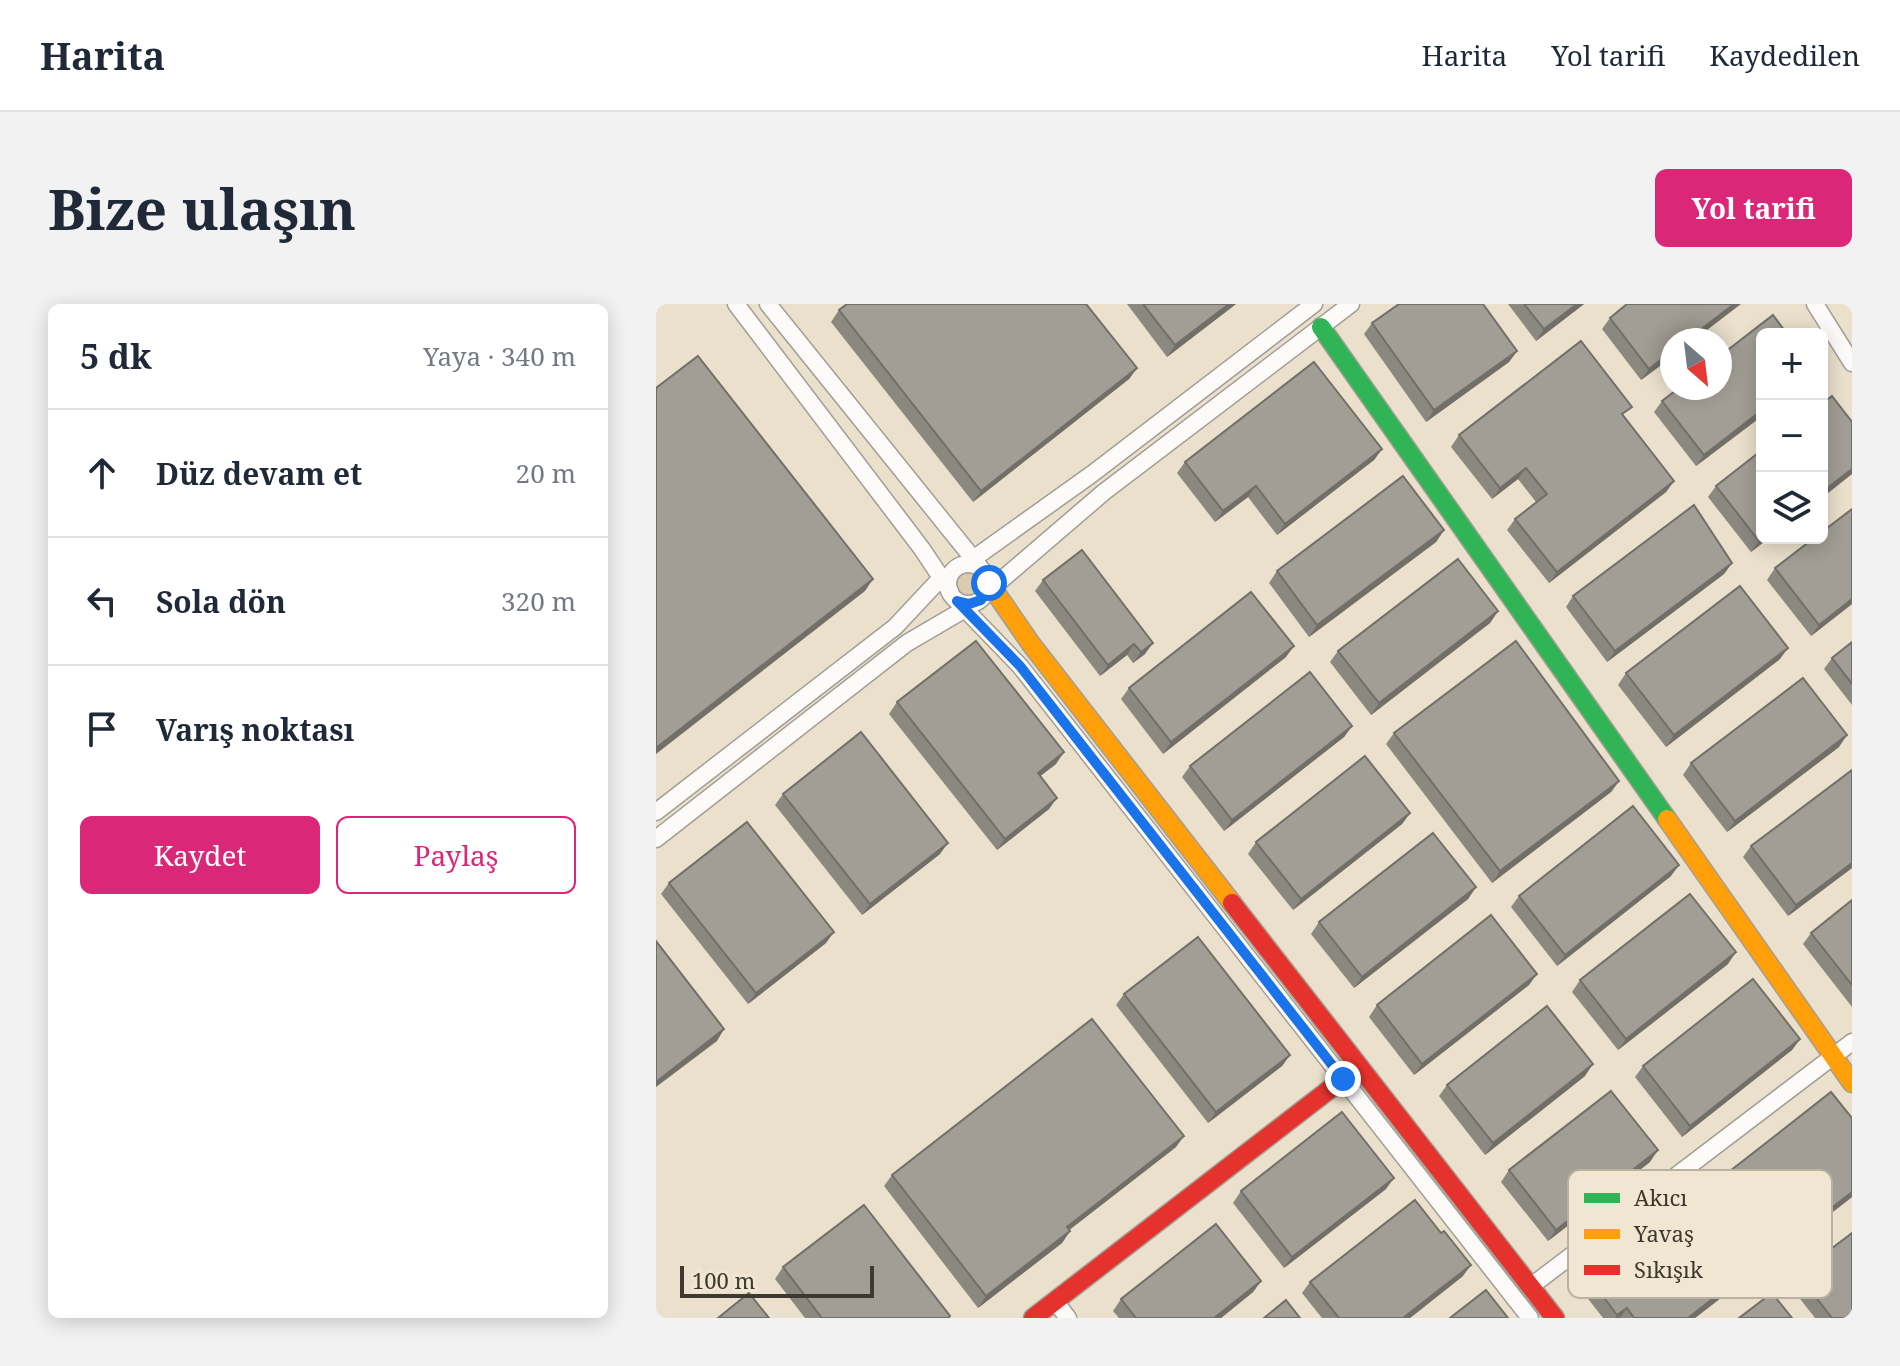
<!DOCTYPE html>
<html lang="tr">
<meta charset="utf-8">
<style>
body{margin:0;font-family:"Noto Serif",serif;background:#f2f2f3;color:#1f2937}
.controls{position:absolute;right:24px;top:24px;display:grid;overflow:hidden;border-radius:12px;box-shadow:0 4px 20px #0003}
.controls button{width:72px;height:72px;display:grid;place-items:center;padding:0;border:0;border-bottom:2px solid #e0e1e3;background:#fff;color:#1f2937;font:40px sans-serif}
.compass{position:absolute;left:1004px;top:24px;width:72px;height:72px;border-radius:50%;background:#fff;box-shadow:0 4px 20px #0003;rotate:152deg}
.scale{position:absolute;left:24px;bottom:20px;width:194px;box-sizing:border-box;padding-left:8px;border:4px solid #3d3931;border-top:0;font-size:22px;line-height:28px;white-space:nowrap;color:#3d3931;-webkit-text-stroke:6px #f0e6d1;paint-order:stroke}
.stop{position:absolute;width:24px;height:24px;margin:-18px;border:6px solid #1a73e8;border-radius:50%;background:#fff}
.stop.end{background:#1a73e8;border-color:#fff;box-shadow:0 2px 8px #0008}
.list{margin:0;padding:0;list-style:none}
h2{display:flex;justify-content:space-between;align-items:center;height:104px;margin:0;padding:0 32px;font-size:34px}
h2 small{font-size:26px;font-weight:400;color:#747a83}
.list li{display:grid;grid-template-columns:52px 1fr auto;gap:24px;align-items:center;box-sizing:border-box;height:128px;padding:0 32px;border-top:2px solid #e0e1e3}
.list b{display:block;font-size:30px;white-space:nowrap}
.list em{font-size:26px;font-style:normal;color:#747a83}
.actions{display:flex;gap:16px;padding:24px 32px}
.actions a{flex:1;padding:18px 0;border:2px solid #db2777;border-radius:12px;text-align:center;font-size:28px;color:#db2777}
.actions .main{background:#db2777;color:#fff}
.icon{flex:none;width:44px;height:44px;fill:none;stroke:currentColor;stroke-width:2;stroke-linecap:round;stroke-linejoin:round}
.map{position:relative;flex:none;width:1196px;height:1014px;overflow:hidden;border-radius:12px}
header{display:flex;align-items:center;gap:48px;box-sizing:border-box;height:112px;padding:0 40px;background:#fff;border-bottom:2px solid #e0e1e3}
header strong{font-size:38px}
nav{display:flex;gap:44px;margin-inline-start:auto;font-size:28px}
.intro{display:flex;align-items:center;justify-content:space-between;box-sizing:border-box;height:192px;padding:0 48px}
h1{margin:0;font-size:56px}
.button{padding:20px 36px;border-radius:12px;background:#db2777;color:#fff;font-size:28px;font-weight:700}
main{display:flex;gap:48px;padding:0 48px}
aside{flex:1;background:#fff;border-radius:12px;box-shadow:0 4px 20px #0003}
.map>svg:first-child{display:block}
</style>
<header>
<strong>Harita</strong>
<nav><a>Harita</a><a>Yol tarifi</a><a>Kaydedilen</a></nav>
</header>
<div class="intro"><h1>Bize ulaşın</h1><a class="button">Yol tarifi</a></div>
<main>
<aside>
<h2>5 dk<small>Yaya · 340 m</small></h2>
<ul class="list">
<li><svg class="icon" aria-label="ahead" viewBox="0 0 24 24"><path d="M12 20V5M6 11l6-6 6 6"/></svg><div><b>Düz devam et</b></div><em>20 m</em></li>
<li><svg class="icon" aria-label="left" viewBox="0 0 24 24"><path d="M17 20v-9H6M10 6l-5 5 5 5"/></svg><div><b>Sola dön</b></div><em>320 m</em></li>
<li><svg class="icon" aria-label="arrive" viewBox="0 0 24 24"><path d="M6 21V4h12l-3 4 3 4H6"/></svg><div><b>Varış noktası</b></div></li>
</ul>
<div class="actions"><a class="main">Kaydet</a><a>Paylaş</a></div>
</aside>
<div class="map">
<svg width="1196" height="1014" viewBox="0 0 1196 1014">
<rect width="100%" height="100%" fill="#e9e3d8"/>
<path fill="#eae0cb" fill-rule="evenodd" d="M 0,0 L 1196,0 L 1196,1014 L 0,1014 ZM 1106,30 L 1166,30 L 1166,234 L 1106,234 ZM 1016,36 L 1064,36 L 1064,84 L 1016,84 Z"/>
<circle fill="#dbccae" cx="312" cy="280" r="12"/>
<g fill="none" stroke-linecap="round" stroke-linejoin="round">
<g stroke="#a29e95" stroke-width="19">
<g id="street">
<path d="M 80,0 L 266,245 L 294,287"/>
<path d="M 112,0 L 323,262"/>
<path d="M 1159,0 L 1196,59"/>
<path d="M 317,255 L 436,170 L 658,0"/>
<circle cx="312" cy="280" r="20"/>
<path d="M 336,284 L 448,188 L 695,0"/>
<path d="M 301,297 L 364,362 L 874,1014"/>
<path d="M 0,508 L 239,323 L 284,275"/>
<path d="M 0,535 L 251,339 L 309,305"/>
<path d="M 874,983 L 1196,738"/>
<path d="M 399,997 L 412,1014"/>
</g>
</g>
<g stroke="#a29e95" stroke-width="21">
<path id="fast" d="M 665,23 L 1011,515"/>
</g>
<g stroke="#a29e95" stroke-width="21">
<g id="slow">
<path d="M 333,279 L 375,340 L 576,599"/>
<path d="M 1011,515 L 1196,779"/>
</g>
</g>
<g stroke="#a29e95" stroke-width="21">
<g id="jam">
<path d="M 576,599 L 899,1014"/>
<path d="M 377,1014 L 687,775"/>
</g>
</g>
<use href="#street" stroke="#fcfbf9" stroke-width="16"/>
<use href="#fast" stroke="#30b455" stroke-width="18"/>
<use href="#slow" stroke="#ff9f0a" stroke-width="18"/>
<use href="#jam" stroke="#e5322d" stroke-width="18"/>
</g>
<g fill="#8b8880">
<path d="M 471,0 L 580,0 L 511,53 Z"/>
<path d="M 852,0 L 928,0 L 880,37 Z"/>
<path d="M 183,6 L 481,64 L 473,75 L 317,198 L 175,18 Z"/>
<path d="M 954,14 L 1016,36 L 1016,53 L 985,76 L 946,25 Z"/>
<path d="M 716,19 L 861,47 L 853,58 L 770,118 L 708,30 Z"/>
<path d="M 1006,97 L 1106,112 L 1040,162 L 998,108 Z"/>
<path d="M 968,114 L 1018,177 L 1010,188 L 893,279 L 851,226 L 859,215 L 880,198 L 862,175 L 836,195 L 795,143 L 803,131 Z"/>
<path d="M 726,145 L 718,156 L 621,231 L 592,193 L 559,218 L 521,169 L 529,158 Z"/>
<path d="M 1060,182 L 1106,234 L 1113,234 L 1095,248 L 1052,193 Z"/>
<path d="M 788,226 L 780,238 L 653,333 L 613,279 L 621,267 Z"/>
<path d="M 426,246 L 489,350 L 477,359 L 471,351 L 444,372 L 379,287 L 387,276 Z"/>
<path d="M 1076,259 L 1068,270 L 951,358 L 910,303 L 917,292 Z"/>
<path d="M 1119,264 L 1196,300 L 1155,332 L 1111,276 Z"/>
<path d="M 842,307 L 834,319 L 715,411 L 674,358 L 682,347 Z"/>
<path d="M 1196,338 L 1196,401 L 1168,365 L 1176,354 Z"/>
<path d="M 630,353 L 507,450 L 465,395 L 473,384 Z"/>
<path d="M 1124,355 L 1010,443 L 962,381 L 970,369 Z"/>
<path d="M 241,398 L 400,460 L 384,472 L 393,505 L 341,546 L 233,410 Z"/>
<path d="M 696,422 L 688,433 L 568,527 L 526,473 L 534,462 Z"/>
<path d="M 738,429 L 963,477 L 955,488 L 836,579 L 730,440 Z"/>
<path d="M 1183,443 L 1071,528 L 1027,471 L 1035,459 Z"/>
<path d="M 1196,466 L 1196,564 L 1132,612 L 1087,553 L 1095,542 Z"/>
<path d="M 127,490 L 284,550 L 206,611 L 119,501 Z"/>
<path d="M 754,509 L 746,520 L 637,606 L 592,550 L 600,538 Z"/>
<path d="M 1015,572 L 901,662 L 855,603 L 863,592 Z"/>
<path d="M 13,579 L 170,639 L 92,700 L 5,590 Z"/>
<path d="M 820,583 L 812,595 L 698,684 L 655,630 L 663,618 Z"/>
<path d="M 1196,596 L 1196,703 L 1147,640 L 1155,629 Z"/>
<path d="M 1072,660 L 962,746 L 916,688 L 924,676 Z"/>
<path d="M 873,681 L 758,771 L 713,713 L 721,701 Z"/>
<path d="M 468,690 L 634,751 L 626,762 L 552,819 L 460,701 Z"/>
<path d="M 1144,735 L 1136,746 L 1026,833 L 979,773 L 987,762 Z"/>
<path d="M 929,772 L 829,851 L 783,792 L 791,781 Z"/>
<path d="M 520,843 L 413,926 L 414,927 L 406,939 L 322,1004 L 228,882 L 236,871 Z"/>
<path d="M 994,858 L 892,937 L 845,878 L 853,866 Z"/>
<path d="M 1069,871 L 1196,893 L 1118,954 L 1061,883 Z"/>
<path d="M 730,885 L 628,964 L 577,899 L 585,887 Z"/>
<path d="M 1100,961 L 1092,973 L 1039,1014 L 947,1014 L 926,987 L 934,975 Z"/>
<path d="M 127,963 L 293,1014 L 149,1014 L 119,975 Z"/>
<path d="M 1142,970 L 1196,1014 L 1159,1014 L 1134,982 Z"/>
<path d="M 807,972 L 754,1014 L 666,1014 L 646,989 L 654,978 Z"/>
<path d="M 605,977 L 597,988 L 565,1014 L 463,1014 L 457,1007 L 465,995 Z"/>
</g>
<g fill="#716f68">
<path d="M 573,0 L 580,0 L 511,53 L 519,41 Z"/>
<path d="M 921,0 L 928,0 L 880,37 L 888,25 Z"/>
<path d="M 1078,0 L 1085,0 L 1038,36 L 1031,36 Z"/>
<path d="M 861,47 L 853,58 L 770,118 L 778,106 Z"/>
<path d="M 1016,47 L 1016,53 L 985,76 L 993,65 Z"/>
<path d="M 481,64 L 473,75 L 317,198 L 325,187 Z"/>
<path d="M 1106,106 L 1106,112 L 1040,162 L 1048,151 Z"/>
<path d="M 726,145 L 718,156 L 621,231 L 629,220 Z"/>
<path d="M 870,164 L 862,175 L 836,195 L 844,184 Z"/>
<path d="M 1196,165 L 1196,170 L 1166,194 L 1166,188 Z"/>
<path d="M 1018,177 L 1010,188 L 893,279 L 901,268 Z"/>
<path d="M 600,182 L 592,193 L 559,218 L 567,207 Z"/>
<path d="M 788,226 L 780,238 L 653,333 L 661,321 Z"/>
<path d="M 1106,234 L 1113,234 L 1095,248 L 1103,237 Z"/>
<path d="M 1076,259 L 1068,270 L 951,358 L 959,347 Z"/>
<path d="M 217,275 L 209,287 L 0,450 L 0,444 Z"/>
<path d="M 1196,295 L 1196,300 L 1155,332 L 1163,321 Z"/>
<path d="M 842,307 L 834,319 L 715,411 L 723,399 Z"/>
<path d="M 497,339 L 489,350 L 477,359 L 485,348 Z"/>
<path d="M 478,340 L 471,351 L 444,372 L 452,361 Z"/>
<path d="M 638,342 L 630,353 L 507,450 L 515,438 Z"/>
<path d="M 1132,344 L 1124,355 L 1010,443 L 1018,431 Z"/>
<path d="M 696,422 L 688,433 L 568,527 L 576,516 Z"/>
<path d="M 1191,431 L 1183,443 L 1071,528 L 1079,517 Z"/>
<path d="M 408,448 L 400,460 L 374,480 L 382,469 Z"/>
<path d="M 963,477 L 955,488 L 836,579 L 844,567 Z"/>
<path d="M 401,494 L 393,505 L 341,546 L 349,535 Z"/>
<path d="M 754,509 L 746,520 L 637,606 L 645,595 Z"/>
<path d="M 292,539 L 284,550 L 206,611 L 214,600 Z"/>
<path d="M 1196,559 L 1196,564 L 1132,612 L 1140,601 Z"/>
<path d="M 1023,561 L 1015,572 L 901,662 L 909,651 Z"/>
<path d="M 820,583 L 812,595 L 698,684 L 706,673 Z"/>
<path d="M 178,628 L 170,639 L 92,700 L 100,689 Z"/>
<path d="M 1080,648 L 1072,660 L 962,746 L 970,735 Z"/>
<path d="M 881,670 L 873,681 L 758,771 L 766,760 Z"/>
<path d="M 68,725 L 61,737 L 0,783 L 0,778 Z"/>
<path d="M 1144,735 L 1136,746 L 1026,833 L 1034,822 Z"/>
<path d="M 634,751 L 626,762 L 552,819 L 560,808 Z"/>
<path d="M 937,760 L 929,772 L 829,851 L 837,839 Z"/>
<path d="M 528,832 L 520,843 L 403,934 L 411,923 Z"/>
<path d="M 1002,846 L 994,858 L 892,937 L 900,926 Z"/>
<path d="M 738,874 L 730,885 L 628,964 L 636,953 Z"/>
<path d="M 1196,888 L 1196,893 L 1118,954 L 1125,943 Z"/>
<path d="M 414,927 L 406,939 L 322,1004 L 330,992 Z"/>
<path d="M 815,961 L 807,972 L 754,1014 L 747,1014 Z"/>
<path d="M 1100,961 L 1092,973 L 1039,1014 L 1032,1014 Z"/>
<path d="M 605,977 L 597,988 L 565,1014 L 558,1014 Z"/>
<path d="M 971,1004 L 964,1014 L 959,1014 L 961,1011 Z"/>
</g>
<g fill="#a29e95" stroke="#716f68" stroke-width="2">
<path d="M 191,0 L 430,0 L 481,64 L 325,187 L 183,6 Z"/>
<path d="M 487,0 L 573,0 L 519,41 Z"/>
<path d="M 743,0 L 827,0 L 861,47 L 778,106 L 716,19 Z"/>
<path d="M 868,0 L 921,0 L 888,25 Z"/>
<path d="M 971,0 L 1078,0 L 1031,36 L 1016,36 L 1016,47 L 993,65 L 954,14 Z"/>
<path d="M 1117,11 L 1131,30 L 1106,30 L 1106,106 L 1048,151 L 1006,97 L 1023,84 L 1064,84 L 1064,52 Z"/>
<path d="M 925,37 L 976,103 L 966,110 L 1018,177 L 901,268 L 859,215 L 891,190 L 870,164 L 844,184 L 803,131 Z"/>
<path d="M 42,52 L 217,275 L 0,444 L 0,84 Z"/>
<path d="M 658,58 L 726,145 L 629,220 L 600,182 L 567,207 L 529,158 Z"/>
<path d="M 1176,92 L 1196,118 L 1196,165 L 1166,188 L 1166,100 Z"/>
<path d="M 1106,146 L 1106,234 L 1103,237 L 1060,182 Z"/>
<path d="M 747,172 L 788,226 L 661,321 L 621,267 Z"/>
<path d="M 1038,201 L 1076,259 L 959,347 L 917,292 Z"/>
<path d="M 1196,205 L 1196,295 L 1163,321 L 1119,264 L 1158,234 L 1166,234 L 1166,228 Z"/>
<path d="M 426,246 L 497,339 L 485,348 L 478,340 L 452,361 L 387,276 Z"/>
<path d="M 802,255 L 842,307 L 723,399 L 682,347 Z"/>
<path d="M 1084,282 L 1132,344 L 1018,431 L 970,369 Z"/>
<path d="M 595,288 L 638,342 L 515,438 L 473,384 Z"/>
<path d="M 320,337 L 408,448 L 382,469 L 401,494 L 349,535 L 241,398 Z"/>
<path d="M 860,337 L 963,477 L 844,567 L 738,429 Z"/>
<path d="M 1196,338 L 1196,380 L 1176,354 Z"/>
<path d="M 654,368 L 696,422 L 576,516 L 534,462 Z"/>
<path d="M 1147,374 L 1191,431 L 1079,517 L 1035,459 Z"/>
<path d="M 205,428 L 292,539 L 214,600 L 127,490 Z"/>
<path d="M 709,452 L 754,509 L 645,595 L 600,538 Z"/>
<path d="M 1196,466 L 1196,559 L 1140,601 L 1095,542 Z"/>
<path d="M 977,502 L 1023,561 L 909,651 L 863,592 Z"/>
<path d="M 91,518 L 178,628 L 100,689 L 13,579 Z"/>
<path d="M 777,529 L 820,583 L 706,673 L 663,618 Z"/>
<path d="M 1034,590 L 1080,648 L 970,735 L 924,676 Z"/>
<path d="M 1196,596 L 1196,681 L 1155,629 Z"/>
<path d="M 835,611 L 881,670 L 766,760 L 721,701 Z"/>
<path d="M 542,633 L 634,751 L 560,808 L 468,690 Z"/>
<path d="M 0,637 L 68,725 L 0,778 Z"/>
<path d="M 1097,675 L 1144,735 L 1034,822 L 987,762 Z"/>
<path d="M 891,702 L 937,760 L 837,839 L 791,781 Z"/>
<path d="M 436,715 L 528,832 L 411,923 L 414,927 L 330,992 L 236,871 Z"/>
<path d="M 955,787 L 1002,846 L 900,926 L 853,866 Z"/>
<path d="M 1175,788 L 1196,814 L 1196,888 L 1125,943 L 1069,871 Z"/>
<path d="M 686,808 L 738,874 L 636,953 L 585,887 Z"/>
<path d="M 1045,889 L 1100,961 L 1032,1014 L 978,1014 L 971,1004 L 961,1011 L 934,975 Z"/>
<path d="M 759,896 L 785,929 L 788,927 L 815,961 L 747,1014 L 683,1014 L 654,978 Z"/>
<path d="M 208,901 L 294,1012 L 292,1014 L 166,1014 L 127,963 Z"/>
<path d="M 560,920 L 605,977 L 558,1014 L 480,1014 L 465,995 Z"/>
<path d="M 1196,929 L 1196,1014 L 1176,1014 L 1142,970 Z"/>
<path d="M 830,986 L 852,1014 L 794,1014 Z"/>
<path d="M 93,989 L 113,1014 L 62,1014 Z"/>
<path d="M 1116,989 L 1136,1014 L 1083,1014 Z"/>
<path d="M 630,996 L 644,1014 L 608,1014 Z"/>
</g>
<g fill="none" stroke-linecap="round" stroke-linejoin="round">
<path stroke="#1a73e8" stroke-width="10" d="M 333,279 L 325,296 L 313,300 L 301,297 L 364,362 L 687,775"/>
</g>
<rect x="912" y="866" width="264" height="128" rx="12" fill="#f0e6d1" stroke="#bab2a1" stroke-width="2"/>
<rect x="928" y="889" width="36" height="10" fill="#30b455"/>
<rect x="928" y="925" width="36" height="10" fill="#ff9f0a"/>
<rect x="928" y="961" width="36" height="10" fill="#e5322d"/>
<g font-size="22" fill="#3d3931">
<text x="978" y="902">Akıcı</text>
<text x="978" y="938">Yavaş</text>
<text x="978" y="974">Sıkışık</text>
</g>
</svg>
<div class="controls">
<button>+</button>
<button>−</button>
<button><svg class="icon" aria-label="layers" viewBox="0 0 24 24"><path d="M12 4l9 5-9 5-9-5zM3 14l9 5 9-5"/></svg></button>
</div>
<svg class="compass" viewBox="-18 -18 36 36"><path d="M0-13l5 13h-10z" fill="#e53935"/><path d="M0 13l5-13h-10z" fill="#747a83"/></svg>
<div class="scale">100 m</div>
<div class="stop" style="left:333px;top:279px"></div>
<div class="stop end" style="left:687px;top:775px"></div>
</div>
</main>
